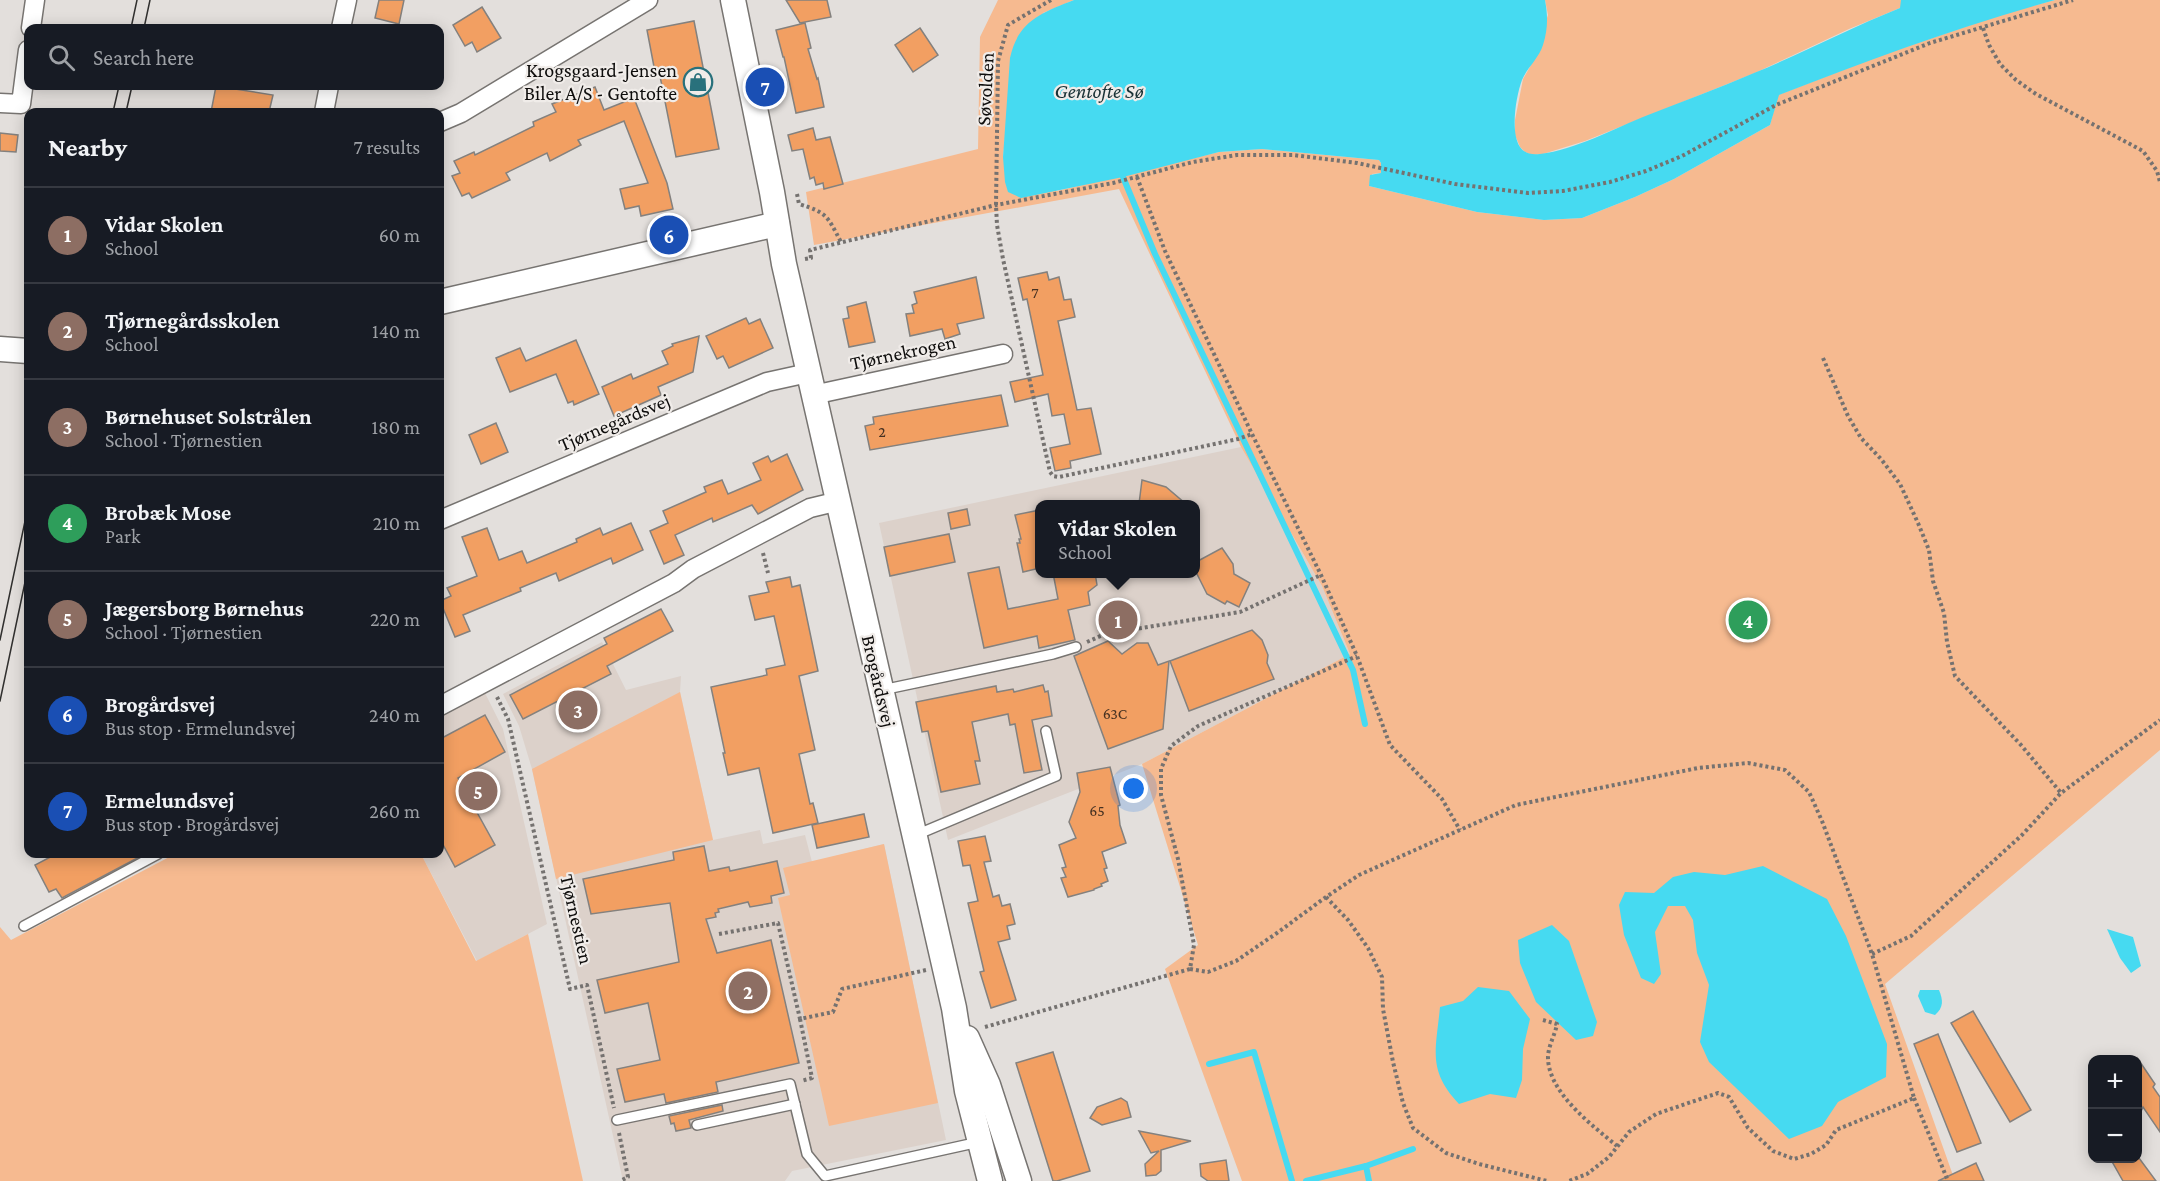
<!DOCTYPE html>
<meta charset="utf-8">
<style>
body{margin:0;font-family:"Crimson Pro",serif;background:#20242c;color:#f1f3f6}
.controls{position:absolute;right:18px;bottom:18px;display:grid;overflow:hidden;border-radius:12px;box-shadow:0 3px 15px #0003}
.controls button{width:54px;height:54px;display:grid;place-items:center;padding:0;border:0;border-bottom:2px solid #363941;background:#171b24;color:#f1f3f6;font:30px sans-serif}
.you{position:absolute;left:1134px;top:789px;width:21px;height:21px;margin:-15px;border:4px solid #fff;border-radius:50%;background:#1a73e8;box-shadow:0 0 0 9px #1a73e833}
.badge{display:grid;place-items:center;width:39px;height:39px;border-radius:50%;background:#d93025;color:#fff;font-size:20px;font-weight:700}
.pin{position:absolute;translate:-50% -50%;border:3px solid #fff;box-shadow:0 2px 6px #0006}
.popup{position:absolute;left:1035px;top:500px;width:165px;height:78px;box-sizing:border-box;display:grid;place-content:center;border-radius:12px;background:#171b24;filter:drop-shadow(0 2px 4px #0005);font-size:20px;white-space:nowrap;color:#9ea1a6}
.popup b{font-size:22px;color:#f1f3f6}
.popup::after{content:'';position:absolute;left:50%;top:100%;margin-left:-12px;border:12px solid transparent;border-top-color:#171b24}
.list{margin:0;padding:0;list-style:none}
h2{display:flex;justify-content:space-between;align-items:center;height:78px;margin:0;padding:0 24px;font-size:26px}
h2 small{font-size:20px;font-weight:400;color:#9ea1a6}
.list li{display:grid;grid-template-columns:39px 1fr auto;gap:18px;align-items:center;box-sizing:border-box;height:96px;padding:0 24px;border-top:2px solid #363941}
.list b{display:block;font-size:22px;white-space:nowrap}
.list p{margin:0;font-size:20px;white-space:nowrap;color:#9ea1a6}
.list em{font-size:20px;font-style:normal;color:#9ea1a6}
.icon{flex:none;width:33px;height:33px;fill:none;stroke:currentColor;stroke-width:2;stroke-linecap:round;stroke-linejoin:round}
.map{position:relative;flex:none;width:2160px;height:1181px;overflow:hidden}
.search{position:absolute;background:#171b24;box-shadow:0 3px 15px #0003;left:24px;top:24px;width:420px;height:66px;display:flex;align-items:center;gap:15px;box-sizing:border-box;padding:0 21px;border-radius:12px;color:#9ea1a6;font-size:22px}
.panel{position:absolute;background:#171b24;box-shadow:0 3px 15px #0003;left:24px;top:108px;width:420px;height:750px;border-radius:12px}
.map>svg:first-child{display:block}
</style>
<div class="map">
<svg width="2160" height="1181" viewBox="0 0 2160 1181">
<rect width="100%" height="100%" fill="#e3dfdc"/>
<g fill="#dcd1ca" fill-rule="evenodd">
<path d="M 1241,447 L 1322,586 L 1350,654 L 1142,764 L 948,840 L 879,523 ZM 1040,504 L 1196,504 L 1196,574 L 1040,574 Z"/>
<path d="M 602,642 L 626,690 L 681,676 L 680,692 L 713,840 L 760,830 L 763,844 L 805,835 L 812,862 L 884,844 L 946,1140 L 792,1171 L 785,1181 L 623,1181 L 532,769 L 519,726 L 503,694 Z"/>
<path d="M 484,691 L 503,729 L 547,924 L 477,961 L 421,854 L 440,854 L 440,714 Z"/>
</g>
<g fill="#f6ba90">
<path d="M 998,0 L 1074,0 L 1043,13 L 1008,110 L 1003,157 L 1057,191 L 1219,152 L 1262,149 L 1379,160 L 1381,163 L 1381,173 L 1372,174 L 1369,186 L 1477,212 L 1544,220 L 1582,218 L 1635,197 L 1674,179 L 1770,125 L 1778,95 L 1879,56 L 2009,12 L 2055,0 L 2160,0 L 2160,750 L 1885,984 L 1955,1181 L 1242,1181 L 1165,969 L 1198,945 L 1142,764 L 1350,654 L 1322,586 L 1241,447 L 1119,189 L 814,245 L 806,192 L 978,149 L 980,37 Z"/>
<path d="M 1545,0 L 1901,0 L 1902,6 L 1900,8 L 1849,29 L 1755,73 L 1585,141 L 1543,154 L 1532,155 L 1525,152 L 1520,147 L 1515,135 L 1515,120 L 1523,79 L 1531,65 L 1548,15 Z"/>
<path d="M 680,692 L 713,840 L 556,879 L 532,769 Z"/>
<path d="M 884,844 L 938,1103 L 829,1126 L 778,898 L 790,895 L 783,868 Z"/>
<path d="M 175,854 L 421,854 L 476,961 L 528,934 L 583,1181 L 0,1181 L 0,927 L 11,940 Z"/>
</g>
<g fill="#46daf1">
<path d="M 1074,0 L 1545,0 C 1548,16 1548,29 1543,45 C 1539,58 1527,68 1522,80 C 1516,96 1510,132 1520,147 C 1525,154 1532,155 1540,154 C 1575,150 1615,128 1648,115 C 1683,101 1719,88 1754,73 C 1803,53 1850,28 1900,8 L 1901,0 L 2055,0 C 1960,26 1869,60 1779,95 L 1770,125 L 1674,179 L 1635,197 L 1582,218 L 1544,220 L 1477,212 L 1369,186 L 1370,175 L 1381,173 L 1381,163 L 1379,160 L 1262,149 L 1219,152 L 1123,177 L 1021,198 L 1008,192 L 1005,182 L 1003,157 L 1010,58 C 1018,21 1041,13 1074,0 Z"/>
<path d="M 1763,866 L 1827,899 L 1846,936 L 1887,1044 L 1886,1077 L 1838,1102 L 1822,1126 L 1789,1139 L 1709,1062 L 1700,1042 L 1709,985 L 1697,953 L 1693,920 L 1685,906 L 1668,906 L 1655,932 L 1661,974 L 1654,984 L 1641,978 L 1624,935 L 1619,905 L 1625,892 L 1654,893 L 1673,877 L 1694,872 L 1725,875 Z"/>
<path d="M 1552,925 L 1569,941 L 1597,1022 L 1593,1036 L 1576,1040 L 1536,1002 L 1520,963 L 1518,940 Z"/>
<path d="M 2107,929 L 2133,937 L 2141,966 L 2131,973 L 2120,958 Z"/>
<path d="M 1478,987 L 1509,991 L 1530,1019 L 1523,1049 L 1522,1080 L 1516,1098 L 1490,1094 L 1459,1104 C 1427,1070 1436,1050 1440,1007 L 1463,1001 Z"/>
<path d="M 1920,990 L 1939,990 C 1943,1000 1944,1007 1935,1015 L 1925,1012 L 1918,996 Z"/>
</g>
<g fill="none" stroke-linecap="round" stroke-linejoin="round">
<g stroke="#46daf1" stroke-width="6">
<path d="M 1123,177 L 1155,254 L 1353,670 L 1365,724"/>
<path d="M 1209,1064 L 1254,1052 L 1292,1181"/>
<path d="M 1366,1166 L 1369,1181"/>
<path d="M 1306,1181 L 1366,1166 L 1413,1149"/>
</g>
</g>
<g fill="#f29f62" stroke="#84817e" stroke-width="1.5">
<path d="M 379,0 L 404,0 L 399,24 L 375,18 Z"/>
<path d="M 786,0 L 827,0 L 831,17 L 800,23 Z"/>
<path d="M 482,7 L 501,38 L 477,52 L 472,42 L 465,46 L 453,25 Z"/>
<path d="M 694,21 L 719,149 L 676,157 L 659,71 L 655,72 L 647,30 Z"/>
<path d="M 805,23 L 811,48 L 808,49 L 817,79 L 818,78 L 824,107 L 796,113 L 784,57 L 783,57 L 776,30 Z"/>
<path d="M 920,28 L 938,55 L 913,72 L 895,45 Z"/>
<path d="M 216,86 L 273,95 L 269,112 L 211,112 Z"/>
<path d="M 595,87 L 604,110 L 634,98 L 667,183 L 673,209 L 641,216 L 639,206 L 625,209 L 620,189 L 648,183 L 624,121 L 578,140 L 581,145 L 550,161 L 547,153 L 506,173 L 510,180 L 472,198 L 469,193 L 462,196 L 452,176 L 460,173 L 454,161 L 474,152 L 475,155 L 534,126 L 533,122 L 556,112 L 552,104 Z"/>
<path d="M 813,128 L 816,140 L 830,137 L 843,184 L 824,189 L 823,183 L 816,185 L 814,177 L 810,179 L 803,149 L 792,151 L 788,135 Z"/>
<path d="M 0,133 L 18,135 L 16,152 L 0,151 Z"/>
<path d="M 1047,272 L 1049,280 L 1059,277 L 1064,300 L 1071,299 L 1075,317 L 1058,321 L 1077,410 L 1091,408 L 1101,454 L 1070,461 L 1071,468 L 1055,471 L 1050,448 L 1070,444 L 1064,414 L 1052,416 L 1048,394 L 1015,402 L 1010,382 L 1043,375 L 1027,299 L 1023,300 L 1018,278 Z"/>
<path d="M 976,277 L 984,318 L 957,324 L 960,334 L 945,339 L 942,329 L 910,336 L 906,314 L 914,313 L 912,305 L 917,303 L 914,292 Z"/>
<path d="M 866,302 L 875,342 L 849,347 L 843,319 L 849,318 L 847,307 Z"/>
<path d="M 746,318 L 749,324 L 760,319 L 773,348 L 729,368 L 723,356 L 717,359 L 706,336 Z"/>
<path d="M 699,336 L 693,372 L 658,387 L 661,395 L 614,416 L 602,387 L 631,374 L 633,379 L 668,364 L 662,351 L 673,346 L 672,344 Z"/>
<path d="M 576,340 L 599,394 L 574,405 L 573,401 L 568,403 L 556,374 L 510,392 L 496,358 L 520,348 L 526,361 Z"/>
<path d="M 1001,395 L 1008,426 L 870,450 L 865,426 L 874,424 L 873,417 Z"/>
<path d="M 496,423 L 508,452 L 481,464 L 469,435 Z"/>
<path d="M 787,454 L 803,490 L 758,514 L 752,505 L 713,522 L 712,518 L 675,535 L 684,555 L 664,564 L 650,531 L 668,523 L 663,511 L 706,492 L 704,487 L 722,480 L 728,494 L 761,480 L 753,463 L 768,456 L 771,462 Z"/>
<path d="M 1142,480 L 1166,487 L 1186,504 L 1139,504 Z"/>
<path d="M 967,509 L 970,525 L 951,529 L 948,513 Z"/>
<path d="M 1040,510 L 1040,568 L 1023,572 L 1017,543 L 1020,543 L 1019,539 L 1021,539 L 1015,515 Z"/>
<path d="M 631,523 L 643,550 L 613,564 L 611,558 L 559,581 L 556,573 L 520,588 L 521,591 L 463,615 L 470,631 L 455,637 L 440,601 L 451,596 L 447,588 L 477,576 L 462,537 L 487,528 L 499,560 L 522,551 L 527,563 L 577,542 L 576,539 L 600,528 L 603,535 Z"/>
<path d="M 949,534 L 955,562 L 890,576 L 884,547 Z"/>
<path d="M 1222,548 L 1233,564 L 1234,574 L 1250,583 L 1239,607 L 1227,601 L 1225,604 L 1207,594 L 1196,572 L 1196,562 Z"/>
<path d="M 999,567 L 1008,609 L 1058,599 L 1053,573 L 1095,573 L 1097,585 L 1088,592 L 1090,605 L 1068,610 L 1075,640 L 1039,648 L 1037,636 L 984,648 L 968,573 Z"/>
<path d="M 790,577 L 792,587 L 800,585 L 818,671 L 799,676 L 815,750 L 799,754 L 810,804 L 813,803 L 818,823 L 773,833 L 759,768 L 728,775 L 723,753 L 725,753 L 711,687 L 767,675 L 766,669 L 785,665 L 774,616 L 755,620 L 749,596 L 769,592 L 766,582 Z"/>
<path d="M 661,609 L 673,631 L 607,666 L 611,674 L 523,719 L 510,695 L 607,644 L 604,638 Z"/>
<path d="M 1252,630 L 1262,640 L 1268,655 L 1267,663 L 1274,679 L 1189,711 L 1170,661 Z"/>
<path d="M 1108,641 L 1122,654 L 1137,643 L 1148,643 L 1158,665 L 1169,661 L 1163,729 L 1108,749 L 1074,656 Z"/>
<path d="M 1043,685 L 1045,692 L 1048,691 L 1052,716 L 1032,720 L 1042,770 L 1024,773 L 1015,724 L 1010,725 L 1008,714 L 972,722 L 980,761 L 975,761 L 980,784 L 941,792 L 928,731 L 922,732 L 916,702 L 996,686 L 997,692 L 1013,689 L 1014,692 Z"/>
<path d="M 485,715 L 505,752 L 458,778 L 495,845 L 455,867 L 440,839 L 440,739 Z"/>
<path d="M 1110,767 L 1120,805 L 1118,806 L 1120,825 L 1126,843 L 1102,852 L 1107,868 L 1104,869 L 1108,881 L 1101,884 L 1102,886 L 1094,889 L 1094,890 L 1068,897 L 1061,878 L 1066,877 L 1062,868 L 1066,867 L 1059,845 L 1076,838 L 1069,822 L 1080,792 L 1077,773 Z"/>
<path d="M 864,814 L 869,837 L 817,848 L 812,825 Z"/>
<path d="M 985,836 L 991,861 L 984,862 L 993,897 L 999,895 L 1002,906 L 1010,904 L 1015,924 L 1007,926 L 1010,939 L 998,942 L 1016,1000 L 991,1008 L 980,972 L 984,971 L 968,903 L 978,901 L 970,865 L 963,866 L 958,841 Z"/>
<path d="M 704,846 L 709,871 L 729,867 L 730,871 L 777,861 L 784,893 L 771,896 L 772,903 L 750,907 L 748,902 L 718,909 L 719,912 L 715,913 L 716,917 L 706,919 L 717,953 L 771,940 L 799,1063 L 716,1082 L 718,1092 L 666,1103 L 664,1094 L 625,1102 L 617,1069 L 660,1060 L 648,1003 L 605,1013 L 597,980 L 679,962 L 670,903 L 591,914 L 583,879 L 674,860 L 673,852 Z"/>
<path d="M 56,854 L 145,854 L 62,898 L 56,889 L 49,892 L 35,865 Z"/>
<path d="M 1973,1011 L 2031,1110 L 2010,1122 L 1951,1023 Z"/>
<path d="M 1938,1034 L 1981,1143 L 1957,1152 L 1914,1044 Z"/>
<path d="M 1053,1052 L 1090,1171 L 1057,1181 L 1053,1181 L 1016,1063 Z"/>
<path d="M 2138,1059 L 2155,1084 L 2153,1087 L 2160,1097 L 2160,1132 L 2143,1107 L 2138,1118 Z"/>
<path d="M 1121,1098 L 1127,1102 L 1131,1117 L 1102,1125 L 1090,1118 L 1097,1107 Z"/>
<path d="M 722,1105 L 723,1111 L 689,1120 L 691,1128 L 676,1131 L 674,1123 L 671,1124 L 669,1116 Z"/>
<path d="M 1139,1131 L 1191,1141 L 1161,1150 L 1161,1171 L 1156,1175 L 1146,1176 L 1145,1164 L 1159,1151 L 1151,1153 Z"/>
<path d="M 2110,1158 L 2139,1158 L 2156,1181 L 2123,1181 Z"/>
<path d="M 1226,1160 L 1229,1181 L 1208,1181 L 1201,1176 L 1200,1164 Z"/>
<path d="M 1976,1163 L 1984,1181 L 1938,1181 Z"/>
</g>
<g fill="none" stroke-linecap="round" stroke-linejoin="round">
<g stroke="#777471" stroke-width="12">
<g id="lane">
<path d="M 882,690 L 1053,654 L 1076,647"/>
<path d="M 916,835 L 1056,776 L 1046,731"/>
<path d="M 24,926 L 158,854"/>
<path d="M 617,1120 L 790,1084 L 807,1154 L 825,1176 L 979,1142"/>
<path d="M 697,1125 L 795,1104"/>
</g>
</g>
<g stroke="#777471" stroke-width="21">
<g id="street">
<path d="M 31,28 L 35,0"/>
<path d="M 341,28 L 347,0"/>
<path d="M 0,103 L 21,104 L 28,50"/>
<path d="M 324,112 L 329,86"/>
<path d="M 440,122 L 461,113 L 648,0"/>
<path d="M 813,395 L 1003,354"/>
<path d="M 440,520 L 767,382 L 808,373"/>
<path d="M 440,706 L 674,583 L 693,569 L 810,508 L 839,501"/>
</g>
</g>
<g stroke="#777471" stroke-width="27">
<g id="secondary">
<path d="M 733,0 L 772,192 L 784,264 L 954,1008 L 967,1091 L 990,1181"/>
<path d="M 440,302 L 777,224"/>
<path d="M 0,349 L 28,351"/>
<path d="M 967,1038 L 988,1085 L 1019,1181"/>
</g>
</g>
<g stroke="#757270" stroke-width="4" stroke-dasharray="3 3" stroke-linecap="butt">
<path d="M 1051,0 L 1008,25 L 998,61 L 996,205 L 997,225 L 1003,259 L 1050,472 L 1053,476 L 1059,477 L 1238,439 L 1252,434"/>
<path d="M 1983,28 L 1989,45 L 2000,64 L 2016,80 L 2036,94 L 2143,151 L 2157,171 L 2160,182"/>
<path d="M 1137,177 L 1165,251 L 1252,434 L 1321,575 L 1357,656 L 1390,745 L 1442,799 L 1460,830"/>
<path d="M 797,194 L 799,204 C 828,213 827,216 841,242"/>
<path d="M 805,259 L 811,258 L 810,250 L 996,205 L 1113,183 L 1193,162 L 1237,155 L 1293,155 L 1357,163 L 1455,184 L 1528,193 L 1563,191 L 1610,182 L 1646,171 L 1682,156 L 1776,105 L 1930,43 L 2073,0"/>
<path d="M 1823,358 L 1848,416 L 1861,438 L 1881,459 L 1900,484 L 1918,523 L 1929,550 L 1933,581 L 1944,613 L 1947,642 L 1955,676 L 2021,745 L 2061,793"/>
<path d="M 763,553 L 768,573"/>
<path d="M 1087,642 L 1105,634 L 1240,612 L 1321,575"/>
<path d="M 497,697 L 508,719 L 570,989 L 587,985 L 614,1108"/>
<path d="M 1326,897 L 1348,920 L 1368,948 L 1382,977 L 1383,1009 L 1393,1062 L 1403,1103 L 1413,1128 L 1446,1153 L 1479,1164 L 1547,1181"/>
<path d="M 719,934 L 778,923 L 800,1019 L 833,1012 L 842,989 L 926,970"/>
<path d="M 1872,954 L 1911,936 L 2022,835 L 2061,793 L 2160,720"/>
<path d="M 1190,969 L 1208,972 L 1236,961 L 1277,933 L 1326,897 L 1359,875 L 1516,805 L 1698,768 L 1748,763 L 1785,770 L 1809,792 L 1822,821 L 1872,954 L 1914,1098 L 1836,1130 L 1826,1145 L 1811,1154 L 1794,1159 L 1773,1151 L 1748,1128 L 1729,1097 L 1718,1093 L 1656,1114 L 1629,1132 L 1609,1157 L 1587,1174 L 1569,1181"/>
<path d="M 800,1019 L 812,1078 L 801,1081"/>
<path d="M 1543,1020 L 1557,1024 C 1555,1035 1549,1044 1548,1056 C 1547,1092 1592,1125 1617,1146"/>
<path d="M 985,1027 L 1190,969 L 1194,945 L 1178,859 L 1161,795 L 1161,769 L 1171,746 L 1198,726 L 1357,656"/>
<path d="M 1914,1098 L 1948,1181"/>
<path d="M 619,1133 L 628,1177 L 620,1181"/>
</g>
<use href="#lane" stroke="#fff" stroke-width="9"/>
<use href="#street" stroke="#fff" stroke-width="18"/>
<use href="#secondary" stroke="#fff" stroke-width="24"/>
<g stroke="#31302f" stroke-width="1.5">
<path d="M 131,28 L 137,0"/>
<path d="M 144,28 L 150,0"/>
<path d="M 113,112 L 119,86"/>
<path d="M 126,112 L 132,86"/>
<path d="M 0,640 L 28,507"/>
<path d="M 0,701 L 28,568"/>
</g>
</g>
<defs>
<g id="shop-ring" transform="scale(1.5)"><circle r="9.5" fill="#f0ece9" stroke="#29717c" stroke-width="1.5"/><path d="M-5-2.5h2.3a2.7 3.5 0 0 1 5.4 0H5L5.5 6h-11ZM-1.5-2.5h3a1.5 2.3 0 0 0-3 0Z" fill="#29717c"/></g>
</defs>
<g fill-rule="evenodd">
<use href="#shop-ring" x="698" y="82"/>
</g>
<g text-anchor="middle" stroke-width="4.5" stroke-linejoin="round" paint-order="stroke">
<g font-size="16" fill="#473222">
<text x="1035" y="298">7</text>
<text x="882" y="437">2</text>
<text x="1115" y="719">63C</text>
<text x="1097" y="816">65</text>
</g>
<g font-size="20" fill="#0e0d0c" stroke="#f0ece9" text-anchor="end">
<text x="677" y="77">Krogsgaard-Jensen<tspan x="677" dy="23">Biler A/S - Gentofte</tspan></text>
</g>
<g font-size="20" fill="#0e0d0c" stroke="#f0ece9">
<text transform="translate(985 89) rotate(-87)" y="7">Søvolden</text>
<text transform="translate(903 352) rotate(-12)" y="7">Tjørnekrogen</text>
<text transform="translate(614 422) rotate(-23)" y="7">Tjørnegårdsvej</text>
<text transform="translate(879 681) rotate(77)" y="7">Brogårdsvej</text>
<text transform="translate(577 919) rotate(77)" y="7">Tjørnestien</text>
</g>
<g font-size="21" font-style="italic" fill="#193236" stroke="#f0ece9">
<text x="1099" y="98">Gentofte Sø</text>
</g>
</g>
</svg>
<div class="controls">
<button>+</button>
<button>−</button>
</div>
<div class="you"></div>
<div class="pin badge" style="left:1118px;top:620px;background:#8d6e63">1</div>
<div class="popup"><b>Vidar Skolen</b>School</div>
<div class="pin badge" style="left:748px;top:991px;background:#8d6e63">2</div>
<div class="pin badge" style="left:578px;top:710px;background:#8d6e63">3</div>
<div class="pin badge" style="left:1748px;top:620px;background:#2e9e5b">4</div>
<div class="pin badge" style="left:478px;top:791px;background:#8d6e63">5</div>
<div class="pin badge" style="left:669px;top:235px;background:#1a4fb4">6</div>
<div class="pin badge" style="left:765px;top:87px;background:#1a4fb4">7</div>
<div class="search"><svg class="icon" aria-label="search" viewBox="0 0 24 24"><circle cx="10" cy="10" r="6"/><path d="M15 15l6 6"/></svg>Search here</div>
<section class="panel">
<h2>Nearby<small>7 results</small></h2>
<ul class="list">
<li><span class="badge" style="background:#8d6e63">1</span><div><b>Vidar Skolen</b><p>School</p></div><em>60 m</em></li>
<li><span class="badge" style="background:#8d6e63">2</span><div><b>Tjørnegårdsskolen</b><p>School</p></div><em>140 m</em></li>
<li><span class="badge" style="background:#8d6e63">3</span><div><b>Børnehuset Solstrålen</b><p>School · Tjørnestien</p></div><em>180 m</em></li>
<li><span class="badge" style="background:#2e9e5b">4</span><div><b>Brobæk Mose</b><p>Park</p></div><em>210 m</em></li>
<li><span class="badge" style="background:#8d6e63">5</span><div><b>Jægersborg Børnehus</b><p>School · Tjørnestien</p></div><em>220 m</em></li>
<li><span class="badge" style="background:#1a4fb4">6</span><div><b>Brogårdsvej</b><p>Bus stop · Ermelundsvej</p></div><em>240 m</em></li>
<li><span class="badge" style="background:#1a4fb4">7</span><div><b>Ermelundsvej</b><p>Bus stop · Brogårdsvej</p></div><em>260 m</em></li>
</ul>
</section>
</div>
